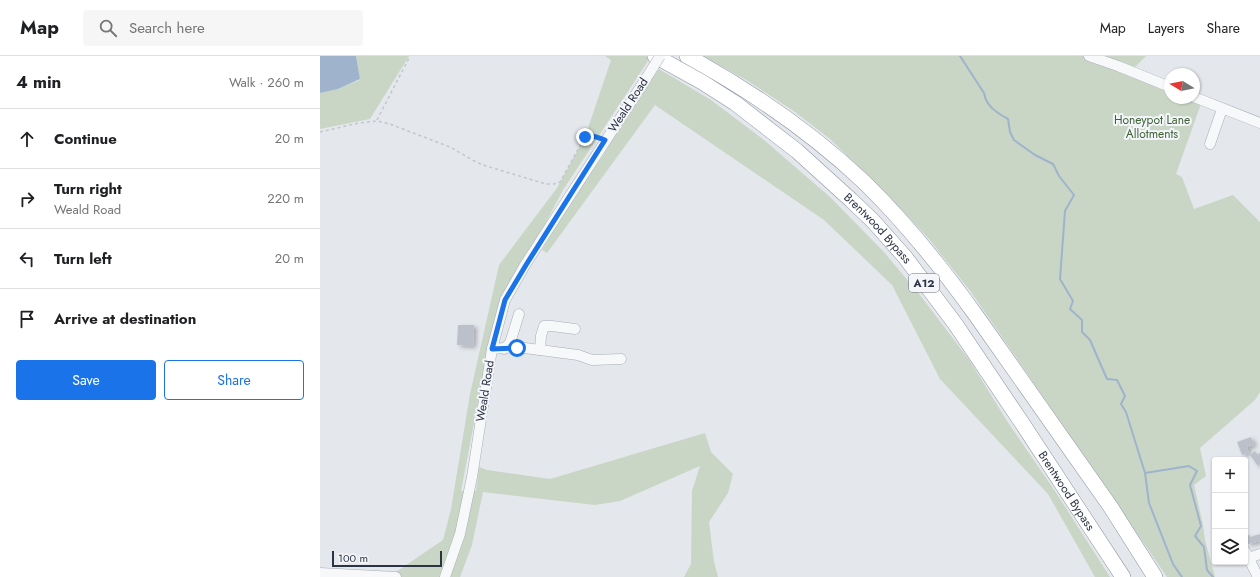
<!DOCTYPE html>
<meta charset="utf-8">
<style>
body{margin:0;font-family:Jost,sans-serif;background:#f6f6f6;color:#202124}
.controls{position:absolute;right:12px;bottom:12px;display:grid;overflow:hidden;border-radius:4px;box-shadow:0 1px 3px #0004}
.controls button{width:36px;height:36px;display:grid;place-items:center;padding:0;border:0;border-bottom:1px solid #e0e0e0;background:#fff;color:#202124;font:20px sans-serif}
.compass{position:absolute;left:844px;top:12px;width:36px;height:36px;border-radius:50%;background:#fff;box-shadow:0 1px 3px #0004;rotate:280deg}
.scale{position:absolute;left:12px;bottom:10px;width:110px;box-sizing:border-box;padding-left:4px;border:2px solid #2b3445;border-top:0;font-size:11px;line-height:14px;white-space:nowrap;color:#2b3445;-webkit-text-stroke:3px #f4f6f9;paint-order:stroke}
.stop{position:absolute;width:12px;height:12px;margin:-9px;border:3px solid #1a73e8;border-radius:50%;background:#fff}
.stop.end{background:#1a73e8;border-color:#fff;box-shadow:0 1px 4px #0008}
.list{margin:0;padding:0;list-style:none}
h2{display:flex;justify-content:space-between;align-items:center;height:52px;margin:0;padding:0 16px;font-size:17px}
h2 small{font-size:13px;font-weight:400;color:#757577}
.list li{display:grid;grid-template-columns:26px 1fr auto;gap:12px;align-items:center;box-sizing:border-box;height:60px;padding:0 16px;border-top:1px solid #e0e0e0}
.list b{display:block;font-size:15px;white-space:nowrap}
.list p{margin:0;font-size:13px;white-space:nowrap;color:#757577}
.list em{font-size:13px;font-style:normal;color:#757577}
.actions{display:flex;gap:8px;padding:12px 16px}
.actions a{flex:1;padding:9px 0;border:1px solid #1a73e8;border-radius:4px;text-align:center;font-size:14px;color:#1a73e8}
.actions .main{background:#1a73e8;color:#fff}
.icon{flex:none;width:22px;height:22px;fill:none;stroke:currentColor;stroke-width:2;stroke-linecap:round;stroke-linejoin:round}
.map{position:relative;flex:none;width:940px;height:521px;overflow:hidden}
header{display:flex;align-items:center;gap:24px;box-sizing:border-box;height:56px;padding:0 20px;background:#fff;border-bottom:1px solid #e0e0e0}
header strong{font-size:19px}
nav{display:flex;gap:22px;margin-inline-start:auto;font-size:14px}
.search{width:280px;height:36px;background:#f6f6f6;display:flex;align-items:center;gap:10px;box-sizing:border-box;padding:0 14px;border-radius:4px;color:#757577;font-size:15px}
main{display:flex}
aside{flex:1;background:#fff}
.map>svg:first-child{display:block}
</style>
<header>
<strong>Map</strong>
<div class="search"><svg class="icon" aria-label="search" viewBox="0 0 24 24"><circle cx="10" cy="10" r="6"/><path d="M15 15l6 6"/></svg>Search here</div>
<nav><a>Map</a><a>Layers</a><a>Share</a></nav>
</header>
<main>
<aside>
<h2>4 min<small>Walk · 260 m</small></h2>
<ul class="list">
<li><svg class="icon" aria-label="ahead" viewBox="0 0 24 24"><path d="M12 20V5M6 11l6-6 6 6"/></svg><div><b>Continue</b></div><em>20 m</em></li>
<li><svg class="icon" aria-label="right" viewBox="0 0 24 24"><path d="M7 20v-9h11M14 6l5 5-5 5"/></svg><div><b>Turn right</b><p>Weald Road</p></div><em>220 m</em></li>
<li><svg class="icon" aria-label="left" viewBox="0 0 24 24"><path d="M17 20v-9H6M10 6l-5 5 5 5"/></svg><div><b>Turn left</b></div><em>20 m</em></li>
<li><svg class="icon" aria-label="arrive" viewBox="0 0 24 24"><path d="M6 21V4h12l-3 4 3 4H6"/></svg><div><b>Arrive at destination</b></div></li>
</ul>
<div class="actions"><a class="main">Save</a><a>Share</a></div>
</aside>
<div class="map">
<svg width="940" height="521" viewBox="0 0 940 521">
<defs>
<filter id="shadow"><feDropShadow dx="3" dy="2" stdDeviation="2" flood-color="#0004"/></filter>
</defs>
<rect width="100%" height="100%" fill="#e4e7ec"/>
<g fill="#c9d6c5">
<path d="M 36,0 L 89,0 L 50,63 L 0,73 L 0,37 L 18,33 L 40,24 Z"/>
<path d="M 285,0 L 326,0 L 330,2 L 243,134 L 216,185 L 191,224 L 164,315 L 141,435 L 156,435 L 159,411 L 167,414 L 230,423 L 385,377 L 391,396 L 413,418 L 408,437 L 389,466 L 394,506 L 398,521 L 364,521 L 371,508 L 372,435 L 380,410 L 300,445 L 275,449 L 163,436 L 152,489 L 140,521 L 0,521 L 70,520 L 123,484 L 131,453 L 150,338 L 179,209 L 237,132 L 265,81 L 291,4 Z"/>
<path d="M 383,0 L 766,0 L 850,31 L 850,42 L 874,42 L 882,45 L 856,118 L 862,121 L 874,153 L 913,139 L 940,166 L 940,336 L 935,344 L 880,392 L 886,420 L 874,429 L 883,469 L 885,484 L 895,521 L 847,521 L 651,236 L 609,183 L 566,137 L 510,83 L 475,56 L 428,25 Z"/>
<path d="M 777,0 L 826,0 L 814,12 Z"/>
<path d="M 339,13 L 391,44 L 444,84 L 510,141 L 563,195 L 600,239 L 650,305 L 687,365 L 735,435 L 790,521 L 775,521 L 728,438 L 620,323 L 572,229 L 504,164 L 335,49 L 227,197 L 222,194 L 247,152 L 282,101 L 316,47 Z"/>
</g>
<path fill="#9fb4cc" d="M 0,0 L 36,0 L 40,23 L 18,33 L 0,37 Z"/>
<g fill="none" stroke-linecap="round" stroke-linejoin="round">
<g stroke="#9fb4cc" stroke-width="2">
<path d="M 640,0 L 664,37 C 666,50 677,57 688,63 L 690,76 L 694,84 L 715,99 L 733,108 L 739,120 L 754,139 L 745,155 L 740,223 L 753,245 L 750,253 L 762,264 L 762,276 L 770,284 L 787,323 L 797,324 L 805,340 L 801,348 L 806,356 L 825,417 L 829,447 L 853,508 L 862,521"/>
<path d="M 825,417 L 869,410 L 877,415 L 870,429 L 881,470 L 875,480 L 884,491 L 887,514 L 893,521"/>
</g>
</g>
<g fill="#bbc0ca" filter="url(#shadow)">
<path d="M 138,269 L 154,269 L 153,290 L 137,289 Z"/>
<path d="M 931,381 L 934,389 L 927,391 L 929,397 L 922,399 L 917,386 Z"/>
<path d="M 935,395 L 938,399 L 940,397 L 940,408 L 938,410 L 930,399 Z"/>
<path d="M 940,478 L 940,485 L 928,488 L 926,480 L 930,479 L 930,481 Z"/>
</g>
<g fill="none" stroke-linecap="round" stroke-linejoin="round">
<g stroke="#a9aeb7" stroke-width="11">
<g id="minor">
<path d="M 769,0 L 798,10 L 850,31"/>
<path d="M 874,41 L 940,67"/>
<path d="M 890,88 L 902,53"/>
<path d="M 172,293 L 197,291 L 258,299 L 272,304 L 301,303"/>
<path d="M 184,293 L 190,287 L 199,258"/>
<path d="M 220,294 L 221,280 L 224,270 L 232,270 L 255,273"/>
<path d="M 925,495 L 938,521"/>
<path d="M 929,502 L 940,498"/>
<path d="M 0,517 L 76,521"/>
<path d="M 125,521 L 140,478 L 152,421 L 172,293 L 185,244 L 205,209 L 327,21"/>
</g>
</g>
<g stroke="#8b94a3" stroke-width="16">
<g id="highway">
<path id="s1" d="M 335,0 L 382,26 L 415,47 L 477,95 L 531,144 L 553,165 L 585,201 L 636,269 L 702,367 L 803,521"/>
<path d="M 367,0 C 431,35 491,76 544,126 C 585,166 622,212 655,258 L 790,450 L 835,521"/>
</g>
</g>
<g stroke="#c2c5cb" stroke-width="1.5" stroke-dasharray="3 3" stroke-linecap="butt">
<path d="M 57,64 L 90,0"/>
<path d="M 0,76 L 39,67 L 57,65 L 70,68 L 130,91 L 156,106 L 166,110 L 226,128 L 234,128 L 240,126 L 265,81 L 268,80 L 278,82"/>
</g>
<use href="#minor" stroke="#f7f8fa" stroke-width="10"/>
<use href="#highway" stroke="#fff" stroke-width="15"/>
<g stroke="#a9aeb7" stroke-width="11" stroke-linecap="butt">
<path id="minor-bridge" d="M 327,21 L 340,0"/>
</g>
<use href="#minor-bridge" stroke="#f7f8fa" stroke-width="10"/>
</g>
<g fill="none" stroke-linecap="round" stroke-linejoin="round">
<path stroke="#1a73e8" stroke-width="5" d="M 197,292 L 172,293 L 185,244 L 206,209 L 285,84 C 279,82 271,78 265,81"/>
</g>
<g text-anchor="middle" stroke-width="4" stroke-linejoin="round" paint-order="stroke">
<rect fill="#f4f6f9" stroke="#676e7b" stroke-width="1" x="589" y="218" width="30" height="18" rx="3"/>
<g font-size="11" font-weight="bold" fill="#2b3445">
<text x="604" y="231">A12</text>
</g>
<g font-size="12" fill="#2b3445" stroke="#f4f6f9">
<text transform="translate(308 49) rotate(-57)" y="4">Weald Road</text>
<text dy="4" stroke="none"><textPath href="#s1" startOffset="283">Brentwood Bypass</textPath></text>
<text transform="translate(165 335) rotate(-81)" y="4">Weald Road</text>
<text dy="4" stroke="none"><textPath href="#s1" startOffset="607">Brentwood Bypass</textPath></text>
</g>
<g font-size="12" fill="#3f6138" stroke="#f4f6f9">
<text x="832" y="68">Honeypot Lane<tspan x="832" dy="14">Allotments</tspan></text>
</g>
</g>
</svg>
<div class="controls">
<button>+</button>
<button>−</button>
<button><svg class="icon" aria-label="layers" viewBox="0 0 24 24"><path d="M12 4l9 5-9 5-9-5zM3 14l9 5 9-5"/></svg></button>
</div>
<svg class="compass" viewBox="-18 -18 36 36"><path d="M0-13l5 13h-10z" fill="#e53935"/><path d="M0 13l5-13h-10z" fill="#757577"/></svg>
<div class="scale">100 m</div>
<div class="stop" style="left:197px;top:292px"></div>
<div class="stop end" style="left:265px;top:81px"></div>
</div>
</main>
